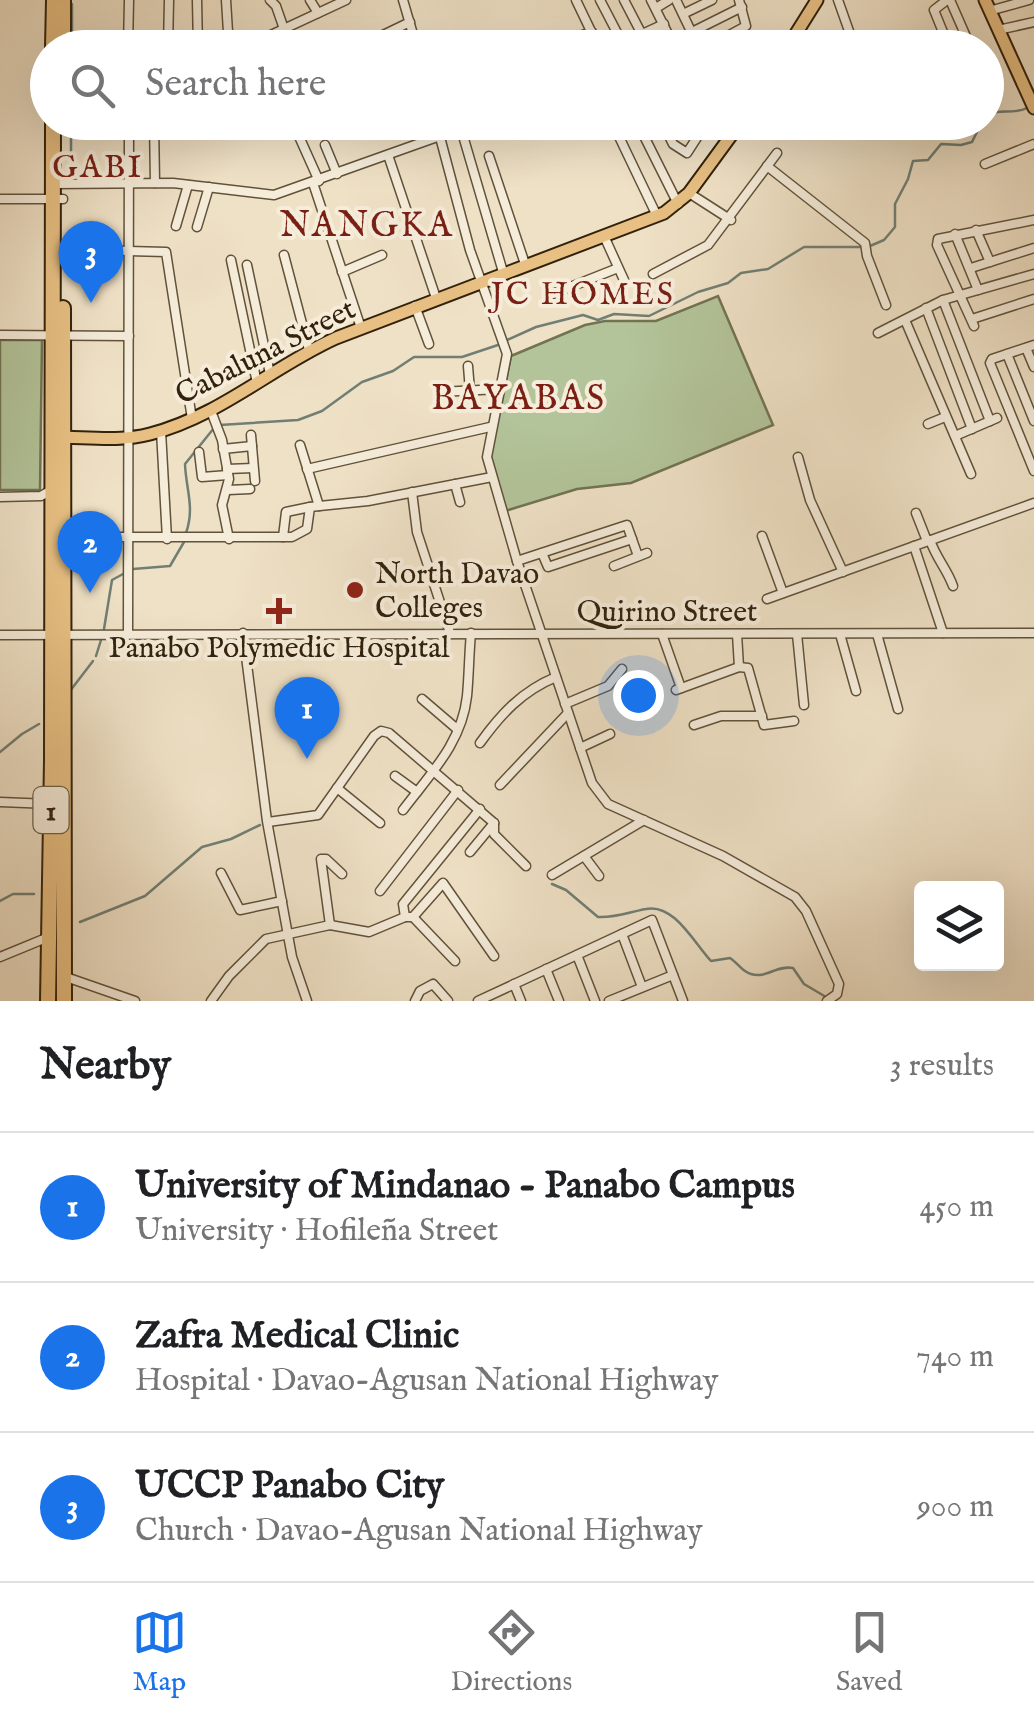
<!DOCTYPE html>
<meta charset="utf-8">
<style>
body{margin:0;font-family:"IM FELL English",serif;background:#f6f6f6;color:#202124}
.controls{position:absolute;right:30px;bottom:30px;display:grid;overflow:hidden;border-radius:10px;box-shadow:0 10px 40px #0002}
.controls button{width:90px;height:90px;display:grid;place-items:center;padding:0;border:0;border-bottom:2px solid #e0e0e0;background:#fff;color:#202124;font:50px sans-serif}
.you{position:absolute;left:638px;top:695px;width:35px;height:35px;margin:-25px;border:8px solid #fff;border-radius:50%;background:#1a73e8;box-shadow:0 0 0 15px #1a73e833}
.badge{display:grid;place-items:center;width:65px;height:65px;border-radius:50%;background:#1a73e8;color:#fff;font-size:32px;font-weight:700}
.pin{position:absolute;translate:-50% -82px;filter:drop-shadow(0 2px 5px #0008)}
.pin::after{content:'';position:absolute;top:52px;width:35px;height:30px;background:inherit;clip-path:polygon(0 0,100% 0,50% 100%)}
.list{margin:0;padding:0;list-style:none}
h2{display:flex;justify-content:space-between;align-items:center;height:130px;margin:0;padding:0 40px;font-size:42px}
h2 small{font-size:32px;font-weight:400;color:#757577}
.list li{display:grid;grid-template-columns:65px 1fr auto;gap:30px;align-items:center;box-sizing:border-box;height:150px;padding:0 40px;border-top:2px solid #e0e0e0}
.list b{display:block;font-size:38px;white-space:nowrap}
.list p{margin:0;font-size:32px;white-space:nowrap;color:#757577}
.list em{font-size:32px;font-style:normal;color:#757577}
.icon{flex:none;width:55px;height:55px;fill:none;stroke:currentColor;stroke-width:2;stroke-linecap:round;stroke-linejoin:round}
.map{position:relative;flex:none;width:1034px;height:1001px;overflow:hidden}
.search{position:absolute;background:#fff;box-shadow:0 10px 40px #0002;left:30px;right:30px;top:30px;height:110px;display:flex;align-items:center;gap:25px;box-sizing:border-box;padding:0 35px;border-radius:55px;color:#757577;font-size:38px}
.sheet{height:580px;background:#fff}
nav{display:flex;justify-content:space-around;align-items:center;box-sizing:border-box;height:140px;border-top:2px solid #e0e0e0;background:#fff;font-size:28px;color:#757577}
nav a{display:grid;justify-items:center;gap:5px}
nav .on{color:#1a73e8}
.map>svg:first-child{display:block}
</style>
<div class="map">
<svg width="1034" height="1001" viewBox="0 0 1034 1001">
<rect width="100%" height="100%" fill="#efe1c6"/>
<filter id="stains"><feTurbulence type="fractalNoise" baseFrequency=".002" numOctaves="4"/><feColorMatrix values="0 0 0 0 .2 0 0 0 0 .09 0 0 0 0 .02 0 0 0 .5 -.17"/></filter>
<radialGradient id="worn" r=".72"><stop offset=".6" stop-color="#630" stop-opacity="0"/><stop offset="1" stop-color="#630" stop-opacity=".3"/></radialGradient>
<g fill="#b3c49a" stroke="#727353" stroke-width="2.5">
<path d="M 718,296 L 773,425 L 631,483 L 577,489 L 505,511 L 490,453 L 511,356 L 585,325 L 605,321 L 656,321 Z"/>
<path d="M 42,340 L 40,490 L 0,490 L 0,340 Z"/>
</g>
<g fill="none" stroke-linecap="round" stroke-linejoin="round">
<g stroke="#707e74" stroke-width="2.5">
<path d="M 72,44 L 72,4"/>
<path d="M 986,115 C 999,108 1013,115 1027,108"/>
<path d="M 71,133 L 71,122"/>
<path d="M 71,180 L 71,137"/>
<path d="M 870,246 L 884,240 L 895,227 L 895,204 L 908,179 L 913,161 L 928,160 L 941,144 L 961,145 L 972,142 L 982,122"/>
<path d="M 507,340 L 536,327 L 583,315 L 598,320 L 614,314 L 649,316 L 698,292 L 728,283 L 741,273 L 768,269 L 804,247 L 862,247"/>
<path d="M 220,425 L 298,420 L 322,411 L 362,382 L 393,371 L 414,357 L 462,357 L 498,345"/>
<path d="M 186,533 C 195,507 186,490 185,464 L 214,428"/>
<path d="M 133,569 L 170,566 L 184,542"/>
<path d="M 104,629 L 112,580 L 123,574"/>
<path d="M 96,656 L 101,640"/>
<path d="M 70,691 L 93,661"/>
<path d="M 0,752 L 22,734 L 39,724"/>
<path d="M 552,884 L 566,890 L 598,917 C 616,918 629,912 646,909 C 674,903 694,943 711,961 L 730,958 C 738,963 742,972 751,974 C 766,979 776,965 793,968 L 804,984 L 826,997"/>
<path d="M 0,901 L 13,894 L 34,894"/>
<path d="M 80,922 L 145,896 L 202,847 L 231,839 L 260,825"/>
</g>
<g stroke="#61523a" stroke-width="11">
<g id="minor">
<path d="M 197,0 L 198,48"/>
<path d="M 226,0 L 229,48"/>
<path d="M 270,0 L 276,6 L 284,29"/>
<path d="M 310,0 L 318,13"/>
<path d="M 403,0 L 417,48"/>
<path d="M 576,0 L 599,48"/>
<path d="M 600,0 L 625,48"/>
<path d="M 624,0 L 649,48"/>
<path d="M 651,0 L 675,48"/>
<path d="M 676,0 L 699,48"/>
<path d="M 838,0 L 855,48"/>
<path d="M 950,0 L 971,48"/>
<path d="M 656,8 L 669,0"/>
<path d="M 989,11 L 1029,0"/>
<path d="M 683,14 L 712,0"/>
<path d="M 998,30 L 1034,22"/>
<path d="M 692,32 L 742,7"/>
<path d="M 947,42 L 934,10 L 947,0"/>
<path d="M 623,43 L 664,24"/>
<path d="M 128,48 L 129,0"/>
<path d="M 168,48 L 169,0"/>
<path d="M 243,48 L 346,0"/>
<path d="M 356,48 L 410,22"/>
<path d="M 577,48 L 576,37 L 592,32"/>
<path d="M 705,48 L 746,26 L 739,0"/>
<path d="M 986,81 L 989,88"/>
<path d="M 154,122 L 155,183"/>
<path d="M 436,122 L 470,250 L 507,354 L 487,457 L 517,561 L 592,783 L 608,804 L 723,856 L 795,897 L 806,911 L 839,984 L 837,994 L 827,1001"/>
<path d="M 459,122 L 503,272"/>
<path d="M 612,122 L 657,216"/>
<path d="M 637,122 L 678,204"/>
<path d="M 662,122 L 673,144 L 687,153 L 707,122"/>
<path d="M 293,123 L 319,181"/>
<path d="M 352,127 L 362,122"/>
<path d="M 325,145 L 337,174"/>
<path d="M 388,155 L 436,298"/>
<path d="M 489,156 L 525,264"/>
<path d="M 985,164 L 1034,144"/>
<path d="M 767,166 L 865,243 L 867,256 L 886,305"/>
<path d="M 313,183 L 361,328"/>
<path d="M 53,184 L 173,183 L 274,195 L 440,136"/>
<path d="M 689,193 L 731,220"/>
<path d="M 0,199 L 63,199"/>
<path d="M 176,226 L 188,185"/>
<path d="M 197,227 L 209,187"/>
<path d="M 976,230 L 990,262"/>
<path d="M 955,234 L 978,290"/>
<path d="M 604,236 L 624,280"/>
<path d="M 53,249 L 166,252 L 192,419"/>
<path d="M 284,255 L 309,350"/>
<path d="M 231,260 L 257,383"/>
<path d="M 247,265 L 270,374"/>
<path d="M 971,268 L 1034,248"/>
<path d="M 342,272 L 382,255"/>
<path d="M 653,274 L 708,245 L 777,153"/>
<path d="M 550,295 L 618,268"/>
<path d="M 943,300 L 990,421"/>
<path d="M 415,306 L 429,344"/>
<path d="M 926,308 L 972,429"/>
<path d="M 972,319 L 1034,299"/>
<path d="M 905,320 L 971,474"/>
<path d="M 974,326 L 937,245 L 938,239 L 1034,220"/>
<path d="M 878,333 L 943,300 L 1034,274"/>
<path d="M 0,335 L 129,336"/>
<path d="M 1034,345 L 992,359 L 990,363 L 1034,471"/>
<path d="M 1026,348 L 1034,367"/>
<path d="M 1007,354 L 1034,421"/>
<path d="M 468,366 L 470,391"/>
<path d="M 439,392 L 500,389"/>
<path d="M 211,411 L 222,440 L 229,479 L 222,505 L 229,539"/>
<path d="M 928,424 L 945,417"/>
<path d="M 161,431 L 167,539"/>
<path d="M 251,435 L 255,481"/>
<path d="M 955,436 L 997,418"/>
<path d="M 300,445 L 319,506"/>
<path d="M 223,449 L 252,446"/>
<path d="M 199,452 L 202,477 L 228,475"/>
<path d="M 798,457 L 810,500 L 843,572"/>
<path d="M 227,469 L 253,468"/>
<path d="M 307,469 L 490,427"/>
<path d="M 455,484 L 460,502"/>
<path d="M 228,490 L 250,489"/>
<path d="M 412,492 L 417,532 L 450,633"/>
<path d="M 0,497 L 41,496 L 53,489"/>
<path d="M 916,513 L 927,541"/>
<path d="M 762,536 L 783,593"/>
<path d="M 62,537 L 292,537 L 307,529 L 310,507 L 368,501 L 492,477"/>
<path d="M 283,537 L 286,512 L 310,507"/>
<path d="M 930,540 C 936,558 947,569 953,586"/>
<path d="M 914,546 L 943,633"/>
<path d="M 542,553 L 548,567 L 632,539"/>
<path d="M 517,561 L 627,525 L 638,556"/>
<path d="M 614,566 L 647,553"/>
<path d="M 767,599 L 1034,503"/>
<path d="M 243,633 L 267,821 L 292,957 L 307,1001"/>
<path d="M 128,634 L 129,122"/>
<path d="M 662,634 L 681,688"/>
<path d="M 737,634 L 739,667"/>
<path d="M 797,634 L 804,705"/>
<path d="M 840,634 L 856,691"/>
<path d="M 877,634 L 898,709"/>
<path d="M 0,635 L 1034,633"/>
<path d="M 676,690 L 739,667 L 748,668 L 764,725 L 794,721"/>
<path d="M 422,699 L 457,729"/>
<path d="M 565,704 L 608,686 L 622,669"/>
<path d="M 694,725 L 721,716 L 762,716"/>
<path d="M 480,743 C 501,714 522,691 556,677"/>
<path d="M 580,748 L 610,734"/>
<path d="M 395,776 L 417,792"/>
<path d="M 500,785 L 568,713"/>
<path d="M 337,788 L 380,823"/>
<path d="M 0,802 L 50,804"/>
<path d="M 403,810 C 430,774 462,743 467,696 C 469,675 469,654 471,633"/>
<path d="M 268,822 L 318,815 L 374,736 L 381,731 L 389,733 L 494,823"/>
<path d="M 494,823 L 494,834 L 526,866"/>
<path d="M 470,852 L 494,823"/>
<path d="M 584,856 L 599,876"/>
<path d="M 221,873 L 240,910 L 282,901"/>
<path d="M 552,875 L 644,820"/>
<path d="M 380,891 L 458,790"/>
<path d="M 405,917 L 403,904 L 480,809"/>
<path d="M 413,917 L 455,961"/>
<path d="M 330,925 L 321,859 L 326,859 L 342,874"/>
<path d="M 622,934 L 642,987"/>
<path d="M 577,955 L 595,1001"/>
<path d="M 0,957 L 51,936"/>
<path d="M 546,969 L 559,1001"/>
<path d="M 63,976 L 135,1001"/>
<path d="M 514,984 L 521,1001"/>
<path d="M 211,1001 L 229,976 L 266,939 L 330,925 L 369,932 L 405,917 L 413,917 L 443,883 L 494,956"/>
<path d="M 415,1001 L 420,991 L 433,984 L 448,1001"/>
<path d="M 478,1001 L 652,920 L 683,1001"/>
<path d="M 609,1001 L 673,975"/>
</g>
</g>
<g stroke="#32220c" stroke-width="15">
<g id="major">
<path d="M 985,0 L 1034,108"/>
<path d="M 787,48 L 817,0"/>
<path d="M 56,437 C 86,437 120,442 150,434 C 220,416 272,367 336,338 L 664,213 L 689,193 L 741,122"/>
</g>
</g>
<g stroke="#32220c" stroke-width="18">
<g id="highway">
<path d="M 53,48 L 54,0"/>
<path d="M 63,48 L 63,0"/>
<path d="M 63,308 L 64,1001"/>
<path d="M 48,1001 L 52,760 L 53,122"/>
</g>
</g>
<use href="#minor" stroke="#f5ecda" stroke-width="8"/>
<use href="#major" stroke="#e8c083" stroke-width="11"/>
<use href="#highway" stroke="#e8c083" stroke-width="14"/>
</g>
<g fill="#8f2418" stroke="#f5ecda" stroke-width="4">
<circle cx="355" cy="590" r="10"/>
<path d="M274 596h10v10h10v10h-10v10h-10v-10h-10v-10h10z"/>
</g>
<g text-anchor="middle" stroke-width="8" stroke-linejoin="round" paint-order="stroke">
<rect fill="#f5ecda" stroke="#6c5f4a" stroke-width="2.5" x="33.5" y="787" width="35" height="46" rx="8"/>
<g font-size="28" font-weight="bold" fill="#32220c">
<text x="51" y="820">1</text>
</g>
<g font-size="30" fill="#32220c" stroke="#f5ecda">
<text transform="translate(265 351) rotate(-27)" y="10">Cabaluna Street</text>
<text x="667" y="621">Quirino Street</text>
</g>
<g font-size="30" fill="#32220c" stroke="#f5ecda" text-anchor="start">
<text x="375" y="583">North Davao<tspan x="375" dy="34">Colleges</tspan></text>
<text x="279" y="657" text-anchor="middle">Panabo Polymedic Hospital</text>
</g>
<g font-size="32" letter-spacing="2.5" fill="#7a1f14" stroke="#f5ecda">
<text x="98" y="177">GABI</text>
<text x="583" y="304">JC HOMES</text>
</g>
<g font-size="35" letter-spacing="2.5" fill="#7a1f14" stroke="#f5ecda">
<text x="367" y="236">NANGKA</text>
<text x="519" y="409">BAYABAS</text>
</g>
</g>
<rect width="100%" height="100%" filter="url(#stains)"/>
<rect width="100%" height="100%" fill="url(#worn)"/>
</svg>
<div class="controls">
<button><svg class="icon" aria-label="layers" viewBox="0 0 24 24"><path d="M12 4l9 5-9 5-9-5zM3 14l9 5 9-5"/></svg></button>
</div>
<div class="you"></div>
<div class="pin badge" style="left:307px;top:759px">1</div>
<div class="pin badge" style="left:90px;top:593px">2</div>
<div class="pin badge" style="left:91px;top:303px">3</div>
<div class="search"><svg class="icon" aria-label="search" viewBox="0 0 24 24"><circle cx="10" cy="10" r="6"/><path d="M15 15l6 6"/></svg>Search here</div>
</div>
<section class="sheet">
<h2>Nearby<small>3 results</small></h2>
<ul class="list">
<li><span class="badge">1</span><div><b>University of Mindanao - Panabo Campus</b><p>University · Hofileña Street</p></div><em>450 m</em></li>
<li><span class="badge">2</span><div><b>Zafra Medical Clinic</b><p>Hospital · Davao-Agusan National Highway</p></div><em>740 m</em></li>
<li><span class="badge">3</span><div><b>UCCP Panabo City</b><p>Church · Davao-Agusan National Highway</p></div><em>900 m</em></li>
</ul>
</section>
<nav>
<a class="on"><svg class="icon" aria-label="map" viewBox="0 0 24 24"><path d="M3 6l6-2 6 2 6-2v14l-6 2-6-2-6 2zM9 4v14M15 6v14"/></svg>Map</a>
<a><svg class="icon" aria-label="directions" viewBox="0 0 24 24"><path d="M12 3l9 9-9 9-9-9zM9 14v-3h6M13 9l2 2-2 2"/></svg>Directions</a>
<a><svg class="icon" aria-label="saved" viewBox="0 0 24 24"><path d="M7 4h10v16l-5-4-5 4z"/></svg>Saved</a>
</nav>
